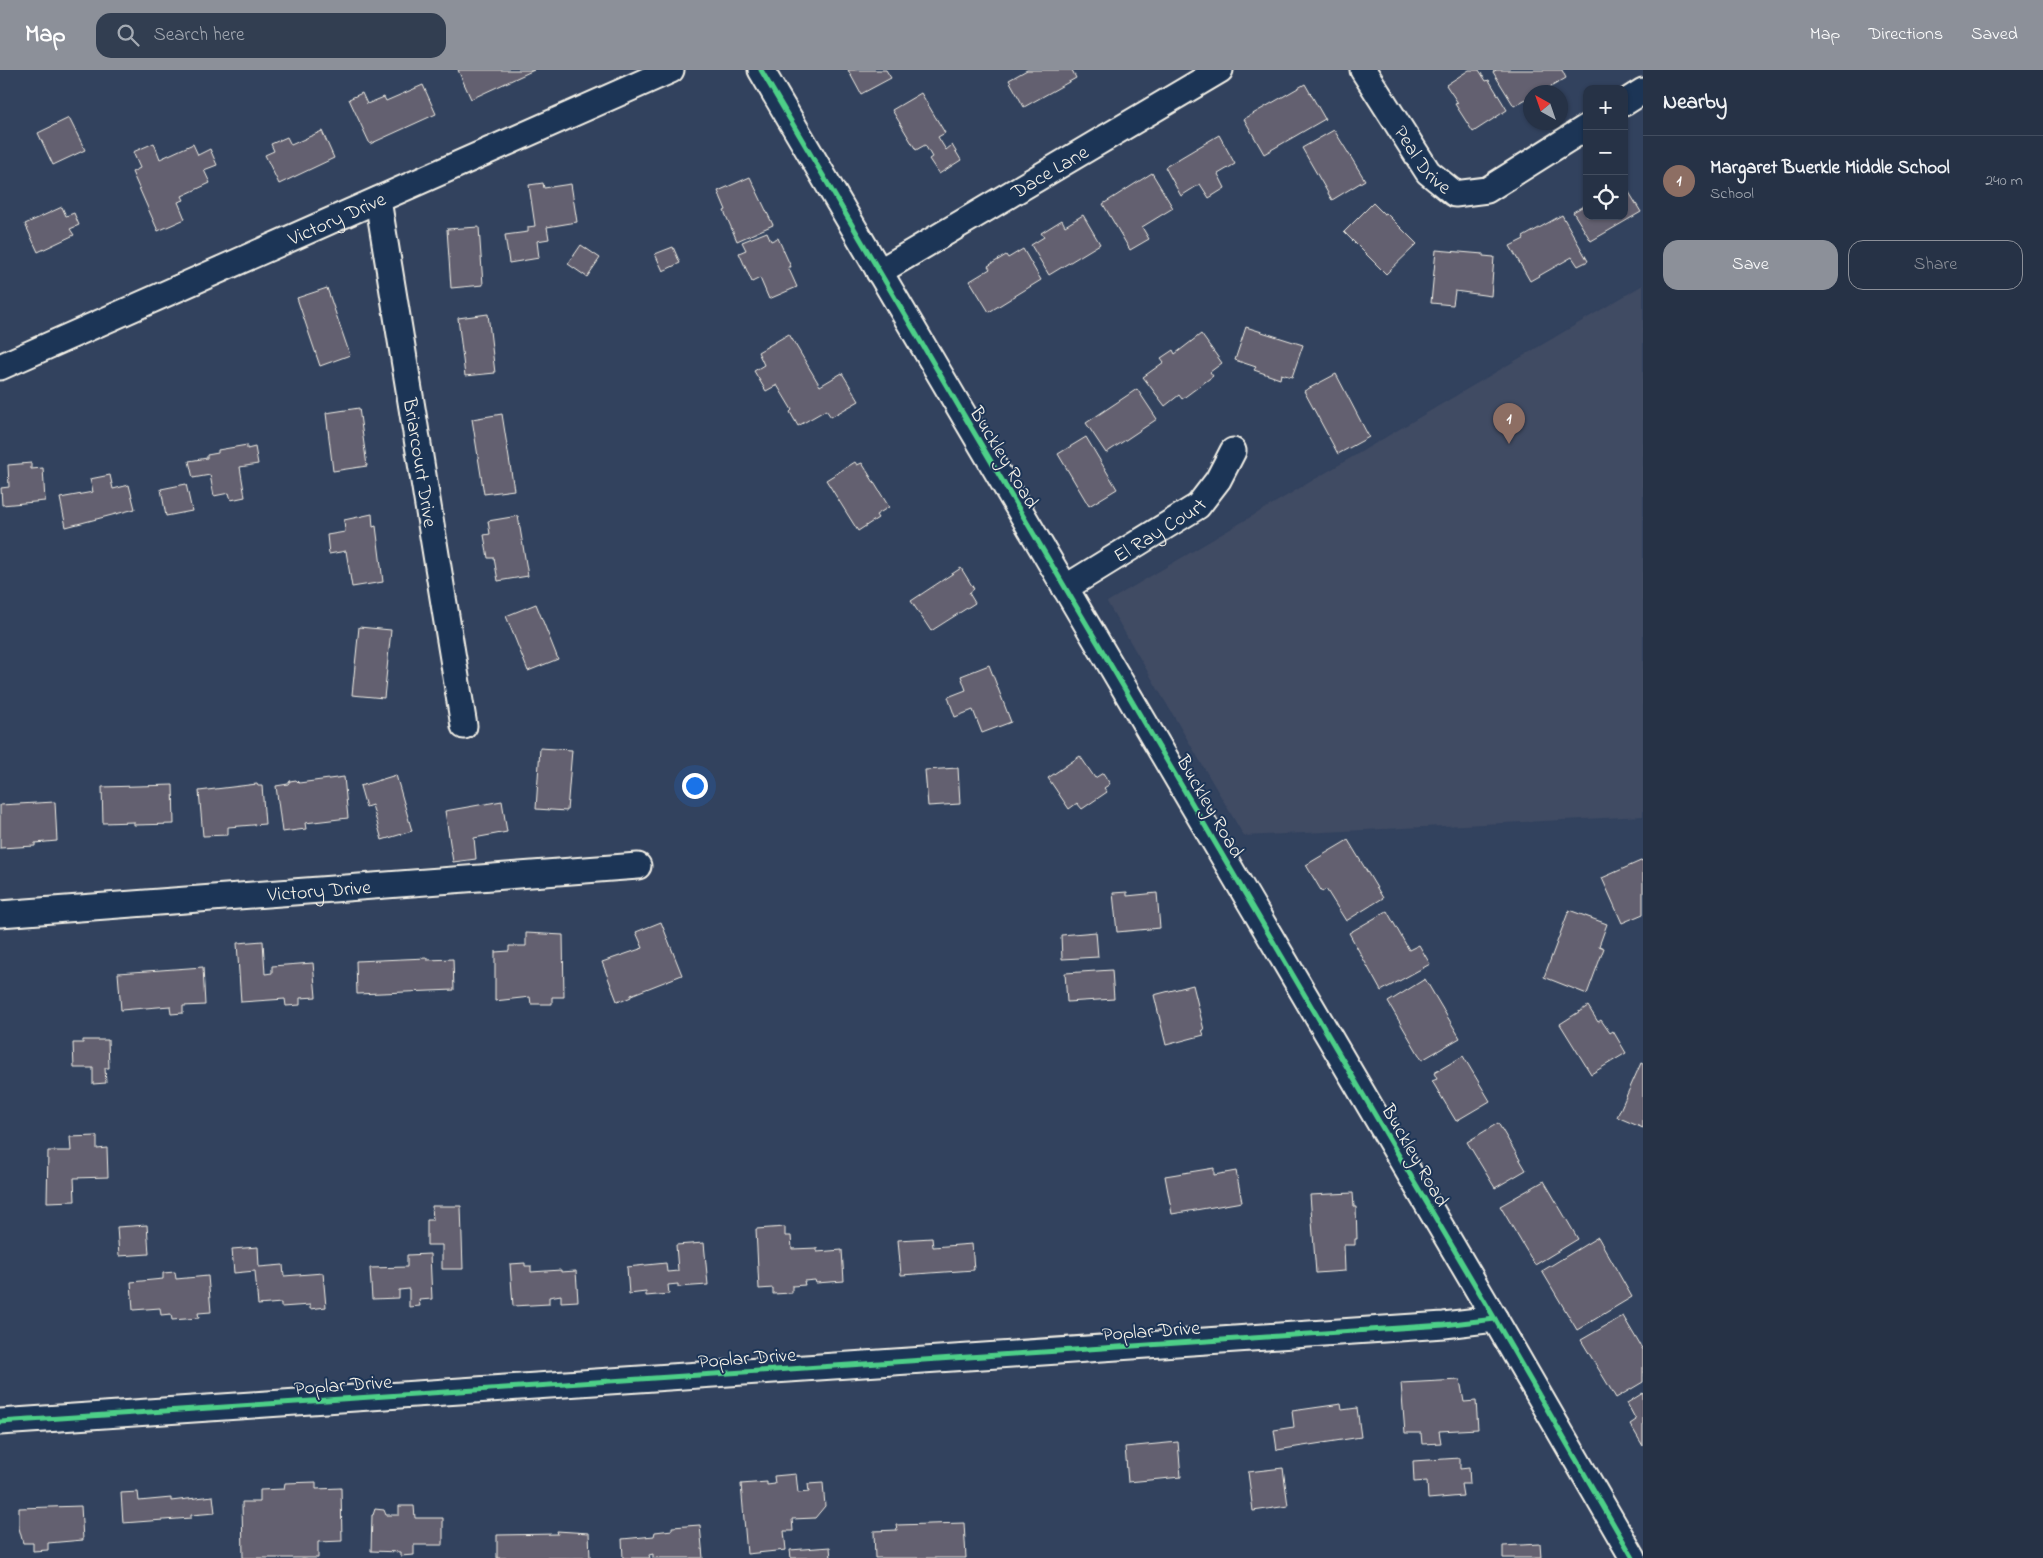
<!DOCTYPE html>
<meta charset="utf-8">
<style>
body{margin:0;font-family:"Indie Flower",sans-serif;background:#323e51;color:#f1f3f6}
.controls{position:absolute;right:15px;top:15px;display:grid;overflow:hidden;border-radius:10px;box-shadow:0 1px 4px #0004}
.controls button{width:45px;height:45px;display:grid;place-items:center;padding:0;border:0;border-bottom:1px solid #424d5f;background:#263246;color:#f1f3f6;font:25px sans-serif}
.compass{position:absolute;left:1523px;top:15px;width:45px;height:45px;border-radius:50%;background:#263246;box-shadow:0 1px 4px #0004;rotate:320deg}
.you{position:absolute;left:694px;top:715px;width:18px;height:18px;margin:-12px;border:4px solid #fff;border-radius:50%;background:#1a73e8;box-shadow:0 0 0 8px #1a73e833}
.badge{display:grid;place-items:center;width:32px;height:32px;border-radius:50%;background:#8c9099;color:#fff;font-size:16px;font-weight:700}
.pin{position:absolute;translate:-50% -41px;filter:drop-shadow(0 1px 2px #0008)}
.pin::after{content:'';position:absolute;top:26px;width:18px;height:15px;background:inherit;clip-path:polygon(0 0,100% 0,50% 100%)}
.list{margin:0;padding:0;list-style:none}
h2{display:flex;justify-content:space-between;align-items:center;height:65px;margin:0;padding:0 20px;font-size:21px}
h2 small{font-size:16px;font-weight:400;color:#a4aab3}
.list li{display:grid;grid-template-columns:32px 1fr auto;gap:15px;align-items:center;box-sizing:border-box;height:90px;padding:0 20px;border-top:1px solid #424d5f}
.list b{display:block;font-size:19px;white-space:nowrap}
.list p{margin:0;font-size:16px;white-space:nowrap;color:#a4aab3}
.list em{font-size:16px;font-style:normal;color:#a4aab3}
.actions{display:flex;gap:10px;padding:15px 20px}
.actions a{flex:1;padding:11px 0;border:1px solid #8c9099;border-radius:15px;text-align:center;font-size:18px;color:#8c9099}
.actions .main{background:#8c9099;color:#fff}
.icon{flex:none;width:28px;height:28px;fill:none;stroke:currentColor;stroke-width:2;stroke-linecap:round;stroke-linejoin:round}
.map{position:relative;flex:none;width:1643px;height:1488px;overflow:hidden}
header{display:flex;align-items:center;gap:30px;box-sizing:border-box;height:70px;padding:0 25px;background:#8c9099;color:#fff}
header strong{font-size:24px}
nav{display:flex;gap:28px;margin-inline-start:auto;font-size:18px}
.search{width:350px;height:45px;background:#323e51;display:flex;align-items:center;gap:12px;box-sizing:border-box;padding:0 18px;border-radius:15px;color:#a4aab3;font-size:19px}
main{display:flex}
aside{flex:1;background:#263246}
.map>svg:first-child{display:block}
</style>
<header>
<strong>Map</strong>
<div class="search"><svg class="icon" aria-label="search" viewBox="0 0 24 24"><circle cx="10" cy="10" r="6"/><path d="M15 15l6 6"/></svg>Search here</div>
<nav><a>Map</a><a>Directions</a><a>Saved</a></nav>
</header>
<main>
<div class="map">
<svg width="1643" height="1488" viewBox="0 0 1643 1488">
<rect width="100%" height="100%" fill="#32425e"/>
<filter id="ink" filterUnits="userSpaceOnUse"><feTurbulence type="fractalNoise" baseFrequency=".02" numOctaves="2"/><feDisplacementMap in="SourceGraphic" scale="10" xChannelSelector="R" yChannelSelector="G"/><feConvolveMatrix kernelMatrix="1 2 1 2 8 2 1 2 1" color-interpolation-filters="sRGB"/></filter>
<g filter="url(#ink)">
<path fill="#414b63" d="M 1643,215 L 1643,746 L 1244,766 L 1107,532 Z"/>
<g fill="#64606f" stroke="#f4f1e8">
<path d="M 458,0 L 534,0 L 471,29 Z"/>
<path d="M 848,0 L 886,0 L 891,8 L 861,24 Z"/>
<path d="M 1027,0 L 1072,0 L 1076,8 L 1024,37 L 1009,10 Z"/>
<path d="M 1469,0 L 1479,0 L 1486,11 L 1489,10 L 1507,40 L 1473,62 L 1455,34 L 1458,33 L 1446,15 Z"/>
<path d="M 1496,0 L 1562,0 L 1566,8 L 1542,22 L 1530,22 L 1530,29 L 1527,31 L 1526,29 L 1514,36 L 1493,2 Z"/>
<path d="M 1305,14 L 1325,49 L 1264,84 L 1244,49 Z"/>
<path d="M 423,15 L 436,44 L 370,74 L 349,29 L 362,23 L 367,34 L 384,27 L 386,31 Z"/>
<path d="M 921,23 L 945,63 L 938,67 L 946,80 L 952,75 L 961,90 L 939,104 L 929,89 L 932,87 L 925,75 L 916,80 L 892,40 Z"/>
<path d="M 69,48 L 85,80 L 53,95 L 38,63 Z"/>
<path d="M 1334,60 L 1365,110 L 1332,130 L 1302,78 Z"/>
<path d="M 322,61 L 334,88 L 279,114 L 265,85 L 274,81 L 271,74 L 287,67 L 291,75 Z"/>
<path d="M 1219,65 L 1235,94 L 1218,104 L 1225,118 L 1209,128 L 1200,114 L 1181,126 L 1165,97 Z"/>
<path d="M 154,73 L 160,89 L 193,74 L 198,85 L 210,79 L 217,95 L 204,100 L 210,113 L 182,126 L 184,130 L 178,132 L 185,149 L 158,161 L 132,102 L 140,98 L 133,82 Z"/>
<path d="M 1152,103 L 1173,138 L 1142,157 L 1149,169 L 1130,180 L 1103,134 Z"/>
<path d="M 750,107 L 773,155 L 737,171 L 724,141 L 726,140 L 718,121 Z"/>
<path d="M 543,113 L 544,118 L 571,114 L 577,152 L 547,157 L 549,169 L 537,171 L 539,188 L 509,193 L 505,165 L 528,162 L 528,157 L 535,156 L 529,115 Z"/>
<path d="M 1624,114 L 1641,142 L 1591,171 L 1573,142 L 1587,134 L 1587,146 L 1624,146 Z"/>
<path d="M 1373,133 L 1384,144 L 1386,143 L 1417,174 L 1386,204 L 1344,162 Z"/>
<path d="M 62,137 L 66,146 L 74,143 L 79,155 L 70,159 L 74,165 L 38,182 L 25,154 Z"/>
<path d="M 1083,145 L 1100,174 L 1049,205 L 1031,175 L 1044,167 L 1041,163 L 1062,150 L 1065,156 Z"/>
<path d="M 1562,145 L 1588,191 L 1578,196 L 1572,187 L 1530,211 L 1510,176 L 1524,169 L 1523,167 Z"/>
<path d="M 479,157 L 483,215 L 451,218 L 447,159 Z"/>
<path d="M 767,162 L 771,171 L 778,168 L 791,197 L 788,197 L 797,217 L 769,229 L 760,208 L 752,212 L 739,183 L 746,180 L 742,172 Z"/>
<path d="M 581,175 L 600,188 L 587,207 L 568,194 Z"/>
<path d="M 673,177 L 680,193 L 663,201 L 655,184 Z"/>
<path d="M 1023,179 L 1041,210 L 989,242 L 970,211 L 990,199 L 988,196 L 1006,185 L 1008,188 Z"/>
<path d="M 1436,180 L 1483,184 L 1483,186 L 1494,187 L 1491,226 L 1455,221 L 1453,235 L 1431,233 Z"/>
<path d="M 327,218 L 350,285 L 320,296 L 297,228 Z"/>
<path d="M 488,244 L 495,303 L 465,306 L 458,248 Z"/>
<path d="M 1246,257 L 1303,275 L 1292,307 L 1281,304 L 1280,309 L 1254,300 L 1256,297 L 1235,290 Z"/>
<path d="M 789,264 L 820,316 L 842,303 L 859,331 L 831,347 L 826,340 L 798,356 L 790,342 L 792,340 L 777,315 L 766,321 L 754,301 L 764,295 L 758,282 Z"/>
<path d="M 1201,264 L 1222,293 L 1210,302 L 1213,306 L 1182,329 L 1179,325 L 1165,336 L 1143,307 L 1164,292 L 1161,288 L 1173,280 L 1175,284 Z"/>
<path d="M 1336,304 L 1369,367 L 1338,384 L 1304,321 Z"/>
<path d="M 1137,319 L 1157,349 L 1106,383 L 1086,353 Z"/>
<path d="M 359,338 L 367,396 L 333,401 L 326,343 Z"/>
<path d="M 502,344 L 514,420 L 484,424 L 472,349 Z"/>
<path d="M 1086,367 L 1117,419 L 1089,436 L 1058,384 Z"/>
<path d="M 247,375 L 247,379 L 255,377 L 258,394 L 240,397 L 245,427 L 231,430 L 229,423 L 214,426 L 210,405 L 193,408 L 189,391 L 207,388 L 207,385 L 218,383 L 218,380 Z"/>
<path d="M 855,392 L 857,395 L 862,393 L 889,437 L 876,445 L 878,448 L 858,461 L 826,410 Z"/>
<path d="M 31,393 L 31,399 L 43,398 L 45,431 L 2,435 L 1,418 L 9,417 L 8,395 Z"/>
<path d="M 110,405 L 113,419 L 129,415 L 135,439 L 66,457 L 60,428 L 93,422 L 90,409 Z"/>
<path d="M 186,414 L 192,441 L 166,446 L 161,419 Z"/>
<path d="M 372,444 L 373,457 L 376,456 L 383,512 L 352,517 L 346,481 L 329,484 L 327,465 L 345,462 L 344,450 Z"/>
<path d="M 518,446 L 528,506 L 498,511 L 494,488 L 488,488 L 484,465 L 490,464 L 488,451 Z"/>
<path d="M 961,498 L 974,519 L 969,523 L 975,533 L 931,561 L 911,531 Z"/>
<path d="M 536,534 L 558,589 L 528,601 L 506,546 Z"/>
<path d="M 359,557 L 391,560 L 384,628 L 352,625 Z"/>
<path d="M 989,595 L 1011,652 L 982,663 L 973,640 L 955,647 L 948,627 L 966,620 L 961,606 Z"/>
<path d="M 540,678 L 572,680 L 567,741 L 536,739 Z"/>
<path d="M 1080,686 L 1095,708 L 1103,703 L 1110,714 L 1104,718 L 1107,722 L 1082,739 L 1077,733 L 1069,739 L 1048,708 Z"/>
<path d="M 958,698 L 960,734 L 928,736 L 925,700 Z"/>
<path d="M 396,705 L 412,761 L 382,770 L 372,735 L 366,737 L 360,716 Z"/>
<path d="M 344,707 L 348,748 L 305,753 L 306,759 L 282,762 L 276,716 L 288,714 L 290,711 L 296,710 L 299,713 Z"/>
<path d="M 257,714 L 258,716 L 262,716 L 265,754 L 228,757 L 228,765 L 203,766 L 199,721 Z"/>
<path d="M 173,715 L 174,754 L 134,755 L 134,752 L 103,753 L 102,717 Z"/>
<path d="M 502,731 L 507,762 L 474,768 L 476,789 L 453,792 L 445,741 Z"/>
<path d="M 55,732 L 57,771 L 35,773 L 35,776 L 0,778 L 0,735 Z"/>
<path d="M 1348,770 L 1383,828 L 1346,851 L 1326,819 L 1322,822 L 1306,795 Z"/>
<path d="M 1643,790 L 1643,844 L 1622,853 L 1602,808 Z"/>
<path d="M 1127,822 L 1127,826 L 1157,823 L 1160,858 L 1117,862 L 1113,823 Z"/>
<path d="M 1569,840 L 1607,854 L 1599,876 L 1604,878 L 1587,924 L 1544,907 Z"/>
<path d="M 1387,841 L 1409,880 L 1419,875 L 1430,894 L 1381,921 L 1349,863 Z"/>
<path d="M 661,852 L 682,905 L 631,925 L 631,927 L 622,931 L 620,930 L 617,931 L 602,892 L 643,878 L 636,862 Z"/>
<path d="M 1096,862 L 1098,887 L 1062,889 L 1061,865 Z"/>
<path d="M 526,863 L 563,865 L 564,927 L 552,927 L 552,934 L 531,934 L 530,927 L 495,931 L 495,882 L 509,881 L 509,876 L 526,876 Z"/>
<path d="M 263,871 L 265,904 L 272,903 L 272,896 L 313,893 L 316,927 L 300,928 L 300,935 L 286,936 L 285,929 L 241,932 L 237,873 Z"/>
<path d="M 427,888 L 427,890 L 453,889 L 454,920 L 357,924 L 356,891 Z"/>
<path d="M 203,897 L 205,935 L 183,936 L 183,943 L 171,944 L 170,936 L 121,940 L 118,903 Z"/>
<path d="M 1112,900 L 1114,929 L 1067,932 L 1065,903 Z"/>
<path d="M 1425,909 L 1460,968 L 1422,990 L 1388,932 Z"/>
<path d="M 1193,915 L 1204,960 L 1202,960 L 1204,965 L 1166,975 L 1154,925 Z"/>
<path d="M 1588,936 L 1598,952 L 1601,950 L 1610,963 L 1613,961 L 1626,983 L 1591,1004 L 1560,954 Z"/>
<path d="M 83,970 L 108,970 L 109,998 L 105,998 L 106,1013 L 93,1014 L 93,998 L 74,998 L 73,973 L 83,973 Z"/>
<path d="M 1463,986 L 1490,1031 L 1456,1051 L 1432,1011 L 1437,1009 L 1434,1003 Z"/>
<path d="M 1641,993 L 1643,994 L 1643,1058 L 1617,1047 Z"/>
<path d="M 1498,1053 L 1526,1100 L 1495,1118 L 1467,1072 Z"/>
<path d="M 97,1066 L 97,1079 L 107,1078 L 108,1107 L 74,1108 L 75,1131 L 47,1132 L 48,1081 L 71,1081 L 70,1067 Z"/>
<path d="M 1214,1098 L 1214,1105 L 1236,1101 L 1242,1132 L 1172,1144 L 1165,1106 Z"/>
<path d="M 1544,1111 L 1578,1169 L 1535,1195 L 1500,1136 Z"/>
<path d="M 1353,1123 L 1354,1137 L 1356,1137 L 1357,1169 L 1355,1169 L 1355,1175 L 1344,1175 L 1345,1201 L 1316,1203 L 1310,1125 Z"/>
<path d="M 432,1136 L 461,1136 L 463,1199 L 442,1199 L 442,1175 L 427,1175 L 427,1150 L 433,1150 Z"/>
<path d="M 147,1155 L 149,1184 L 119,1186 L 117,1157 Z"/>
<path d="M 785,1157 L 785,1166 L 791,1166 L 792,1179 L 817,1178 L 817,1182 L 842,1180 L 844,1211 L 816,1213 L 815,1210 L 804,1211 L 805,1215 L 792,1216 L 792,1223 L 773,1224 L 773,1218 L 759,1219 L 756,1159 Z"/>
<path d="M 1598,1167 L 1632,1227 L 1577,1260 L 1542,1201 Z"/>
<path d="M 932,1168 L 933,1177 L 972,1174 L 974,1200 L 901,1205 L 898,1170 Z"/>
<path d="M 704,1173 L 708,1215 L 678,1217 L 678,1214 L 668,1215 L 669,1224 L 646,1226 L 646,1222 L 629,1224 L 627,1197 L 666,1193 L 667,1202 L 678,1201 L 676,1175 Z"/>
<path d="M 258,1177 L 259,1197 L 283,1195 L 284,1206 L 323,1203 L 326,1237 L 310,1239 L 310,1235 L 281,1237 L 281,1233 L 258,1235 L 255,1201 L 234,1203 L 232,1179 Z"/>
<path d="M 430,1184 L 432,1229 L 419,1230 L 420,1236 L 409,1237 L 409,1219 L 399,1220 L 399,1228 L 372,1229 L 370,1198 L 407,1197 L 407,1185 Z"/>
<path d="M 525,1193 L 525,1196 L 531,1196 L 531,1202 L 561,1200 L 561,1202 L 576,1201 L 578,1231 L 561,1232 L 561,1225 L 549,1227 L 549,1234 L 513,1236 L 510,1194 Z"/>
<path d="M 175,1202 L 176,1209 L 208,1206 L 211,1242 L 198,1243 L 199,1248 L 172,1250 L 171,1244 L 161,1245 L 160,1238 L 133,1240 L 131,1212 L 163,1209 L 163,1203 Z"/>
<path d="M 1623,1246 L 1643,1280 L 1643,1312 L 1616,1328 L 1581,1270 Z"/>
<path d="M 1460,1310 L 1464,1332 L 1476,1331 L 1478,1359 L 1439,1361 L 1441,1373 L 1422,1374 L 1421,1363 L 1405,1363 L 1401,1313 Z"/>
<path d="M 1643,1323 L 1643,1376 L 1630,1354 L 1636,1350 L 1627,1333 Z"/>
<path d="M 1341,1334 L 1342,1340 L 1357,1338 L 1361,1367 L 1277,1380 L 1274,1360 L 1294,1357 L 1292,1341 Z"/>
<path d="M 1178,1372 L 1181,1407 L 1128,1412 L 1125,1377 Z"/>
<path d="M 1460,1388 L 1460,1399 L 1469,1398 L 1470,1414 L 1461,1414 L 1463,1426 L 1428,1429 L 1427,1411 L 1414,1412 L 1413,1391 Z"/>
<path d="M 1283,1398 L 1288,1436 L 1253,1441 L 1248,1402 Z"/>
<path d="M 796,1404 L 798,1423 L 809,1422 L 808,1414 L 823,1413 L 825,1436 L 815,1448 L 792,1449 L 793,1461 L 784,1461 L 786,1480 L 747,1484 L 741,1414 L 767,1412 L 767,1415 L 775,1414 L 774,1406 Z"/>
<path d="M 316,1412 L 316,1419 L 341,1418 L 342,1471 L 318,1472 L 318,1488 L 243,1488 L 242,1432 L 260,1432 L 260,1420 L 284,1419 L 285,1413 Z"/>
<path d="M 138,1422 L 139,1431 L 171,1428 L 171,1431 L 213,1426 L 215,1443 L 191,1445 L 191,1448 L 123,1453 L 121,1423 Z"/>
<path d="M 81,1436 L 83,1470 L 48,1473 L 48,1480 L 33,1481 L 33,1473 L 23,1473 L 19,1458 L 19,1438 Z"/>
<path d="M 399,1436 L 414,1436 L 415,1448 L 443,1448 L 443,1475 L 414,1475 L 414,1485 L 400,1486 L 400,1482 L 371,1481 L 372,1445 L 373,1445 L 375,1439 L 384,1440 L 386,1445 L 399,1445 Z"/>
<path d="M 964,1453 L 966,1488 L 875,1488 L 874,1461 L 897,1460 L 896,1455 Z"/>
<path d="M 700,1455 L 703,1488 L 653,1488 L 653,1484 L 649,1485 L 650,1488 L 623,1488 L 622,1469 L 654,1466 L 655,1462 L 672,1460 L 672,1457 Z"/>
<path d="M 557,1461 L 589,1463 L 590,1488 L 497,1488 L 497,1465 L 558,1464 Z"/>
<path d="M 1540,1474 L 1541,1488 L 1503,1488 L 1503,1476 Z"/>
<path d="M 830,1477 L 831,1488 L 791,1488 L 790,1480 Z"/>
</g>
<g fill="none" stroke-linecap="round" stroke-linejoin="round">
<g stroke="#f4f1e8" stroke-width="29">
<g id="minor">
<path d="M 761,0 L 1495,1249 L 1633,1488"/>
<path id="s1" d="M 1363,0 L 1428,102 L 1455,124 L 1487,120 L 1587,57"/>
<path d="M 1624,33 L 1643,21"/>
<path id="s2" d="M 378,130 L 464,656"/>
<path id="s3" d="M 879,202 L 1220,0"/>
<path id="s4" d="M 0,297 L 671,0"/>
<path id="s5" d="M 1065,518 L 1198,436 L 1218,410 L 1233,381"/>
<path id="s6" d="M 0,844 L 638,796"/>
<path d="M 0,1352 L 1444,1255 L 1495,1249"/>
</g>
</g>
<use href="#minor" stroke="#1d3557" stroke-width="25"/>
<g stroke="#1d3557" stroke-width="8">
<g id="cycleway">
<path d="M 761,0 L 1495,1249 L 1633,1488"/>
<path d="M 0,1352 L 1444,1255 L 1495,1249"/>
</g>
</g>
<use href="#cycleway" stroke="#4dcf88" stroke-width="5"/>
</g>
</g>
<g text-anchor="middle" stroke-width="4" stroke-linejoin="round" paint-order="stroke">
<g font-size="20" fill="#f4f1e8" stroke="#1d3557">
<text dy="7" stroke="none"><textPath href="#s1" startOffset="108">Peal Drive</textPath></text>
<text dy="7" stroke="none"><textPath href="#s3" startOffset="198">Dace Lane</textPath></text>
<text dy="7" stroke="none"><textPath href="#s4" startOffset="368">Victory Drive</textPath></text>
<text transform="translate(1005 387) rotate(59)" y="7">Buckley Road</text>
<text dy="7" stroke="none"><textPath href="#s2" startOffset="266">Briarcourt Drive</textPath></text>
<text dy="7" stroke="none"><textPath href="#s5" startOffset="111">El Ray Court</textPath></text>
<text transform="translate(1211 736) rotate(60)" y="7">Buckley Road</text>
<text dy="7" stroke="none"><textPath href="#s6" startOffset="320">Victory Drive</textPath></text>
<text transform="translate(1416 1085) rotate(60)" y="7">Buckley Road</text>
<text transform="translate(1151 1260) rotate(-4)" y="7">Poplar Drive</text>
<text transform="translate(747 1287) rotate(-4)" y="7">Poplar Drive</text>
<text transform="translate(343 1314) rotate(-4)" y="7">Poplar Drive</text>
</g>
</g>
</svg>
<div class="controls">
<button>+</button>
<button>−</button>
<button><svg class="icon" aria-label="locate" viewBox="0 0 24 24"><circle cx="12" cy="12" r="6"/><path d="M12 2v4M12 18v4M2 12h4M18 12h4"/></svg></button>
</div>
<svg class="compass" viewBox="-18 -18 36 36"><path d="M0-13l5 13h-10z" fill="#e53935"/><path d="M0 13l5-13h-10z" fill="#a4aab3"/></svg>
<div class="you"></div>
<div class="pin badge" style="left:1509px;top:374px;background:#8d6e63">1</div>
</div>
<aside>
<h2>Nearby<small></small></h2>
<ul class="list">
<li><span class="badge" style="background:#8d6e63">1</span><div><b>Margaret Buerkle Middle School</b><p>School</p></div><em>240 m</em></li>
</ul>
<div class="actions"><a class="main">Save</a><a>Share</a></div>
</aside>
</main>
